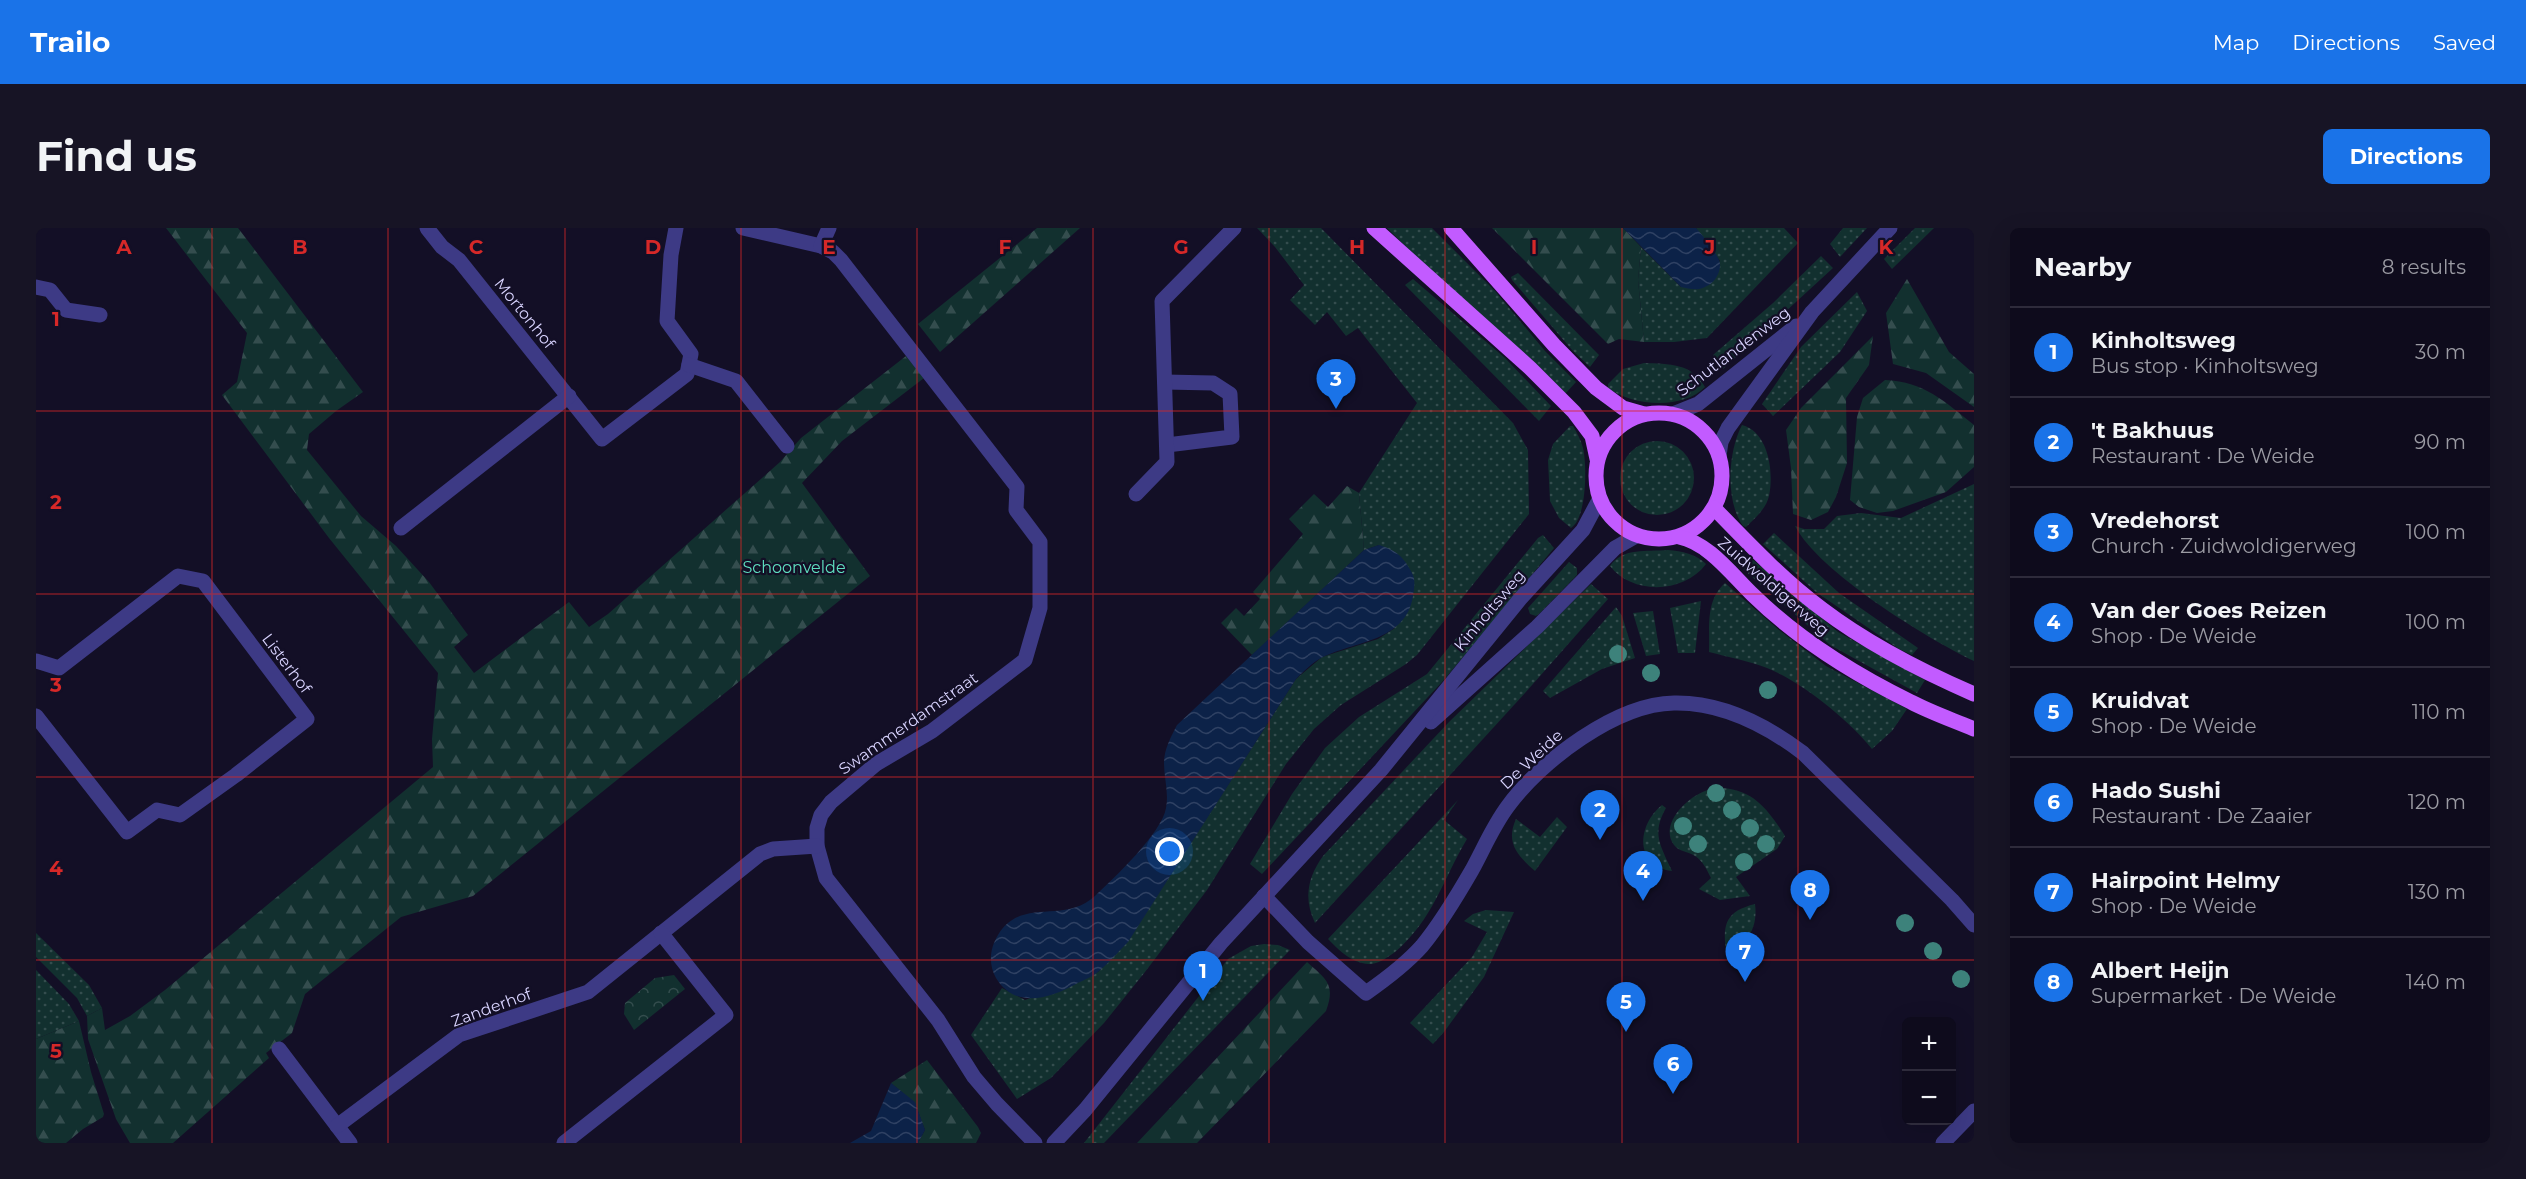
<!DOCTYPE html>
<meta charset="utf-8">
<style>
body{margin:0;font-family:Montserrat,sans-serif;background:#171425;color:#f1f3f6}
.controls{position:absolute;right:18px;bottom:18px;display:grid;overflow:hidden;border-radius:9px;box-shadow:0 6px 24px #0002}
.controls button{width:54px;height:54px;display:grid;place-items:center;padding:0;border:0;border-bottom:2px solid #2e2b3b;background:#0e0b1c;color:#f1f3f6;font:30px sans-serif}
.you{position:absolute;left:1134px;top:624px;width:21px;height:21px;margin:-15px;border:4px solid #fff;border-radius:50%;background:#1a73e8;box-shadow:0 0 0 9px #1a73e833}
.badge{display:grid;place-items:center;width:39px;height:39px;border-radius:50%;background:#1a73e8;color:#fff;font-size:20px;font-weight:700}
.pin{position:absolute;translate:-50% -50px;filter:drop-shadow(0 2px 3px #0008)}
.pin::after{content:'';position:absolute;top:32px;width:21px;height:18px;background:inherit;clip-path:polygon(0 0,100% 0,50% 100%)}
.list{margin:0;padding:0;list-style:none}
h2{display:flex;justify-content:space-between;align-items:center;height:78px;margin:0;padding:0 24px;font-size:26px}
h2 small{font-size:20px;font-weight:400;color:#9b9ba3}
.list li{display:grid;grid-template-columns:39px 1fr auto;gap:18px;align-items:center;box-sizing:border-box;height:90px;padding:0 24px;border-top:2px solid #2e2b3b}
.list b{display:block;font-size:22px;white-space:nowrap}
.list p{margin:0;font-size:20px;white-space:nowrap;color:#9b9ba3}
.list em{font-size:20px;font-style:normal;color:#9b9ba3}
.map{position:relative;flex:none;width:1938px;height:915px;overflow:hidden;border-radius:9px}
header{display:flex;align-items:center;gap:36px;box-sizing:border-box;height:84px;padding:0 30px;background:#1a73e8;color:#fff}
header strong{font-size:28px}
nav{display:flex;gap:33px;margin-inline-start:auto;font-size:21px}
.intro{display:flex;align-items:center;justify-content:space-between;box-sizing:border-box;height:144px;padding:0 36px}
h1{margin:0;font-size:42px}
.button{padding:15px 27px;border-radius:9px;background:#1a73e8;color:#fff;font-size:21px;font-weight:700}
main{display:flex;gap:36px;padding:0 36px}
aside{flex:1;background:#0e0b1c;border-radius:9px;box-shadow:0 6px 24px #0002}
.map>svg:first-child{display:block}
</style>
<header>
<strong>Trailo</strong>
<nav><a>Map</a><a>Directions</a><a>Saved</a></nav>
</header>
<div class="intro"><h1>Find us</h1><a class="button">Directions</a></div>
<main>
<div class="map">
<svg width="1938" height="915" viewBox="0 0 1938 915">
<defs>
<pattern id="grass-dots" width="8" height="8" patternUnits="userSpaceOnUse" patternTransform="scale(1.5)"><rect width="8" height="8" fill="#12302f"/><path d="M2 2h.1M6 6h.1" fill="none" stroke="#344d4e" stroke-width="1.8" stroke-linecap="round"/></pattern>
<pattern id="forest-firs" width="22" height="20" patternUnits="userSpaceOnUse" patternTransform="scale(1.5)"><rect width="22" height="20" fill="#12302f"/><path d="M5 1l3.5 6h-7zM16 11l3.5 6h-7z" fill="#344d4e"/></pattern>
<pattern id="park-crowns" width="20" height="18" patternUnits="userSpaceOnUse" patternTransform="scale(1.5)"><rect width="20" height="18" fill="#12302f"/><path d="M2 6a3 3 0 1 1 6 0M12 15a3 3 0 1 1 6 0" fill="none" stroke="#344d4e"/></pattern>
<pattern id="water-waves" width="16" height="10" patternUnits="userSpaceOnUse" patternTransform="scale(1.5)"><rect width="16" height="10" fill="#0c2248"/><path d="M0 5q4-4 8 0t8 0" fill="none" stroke="#2f4163"/></pattern>
</defs>
<rect width="100%" height="100%" fill="#130f26"/>
<g fill="url(#grass-dots)">
<path d="M 1221,0 L 1285,0 L 1477,195 L 1492,222 L 1493,286 L 1381,427 L 1370,436 L 1305,477 L 1278,501 L 1250,536 L 1171,662 L 1109,744 L 1068,795 L 1015,850 L 981,871 L 935,807 L 966,760 L 989,772 L 1062,744 L 1092,713 L 1260,451 L 1286,429 L 1342,411 L 1359,400 L 1343,317 L 1328,322 L 1323,265 L 1381,175 L 1322,100 L 1310,108 L 1291,84 L 1279,97 L 1254,72 L 1268,57 L 1239,19 Z"/>
<path d="M 1351,0 L 1396,0 L 1459,63 L 1509,123 L 1540,154 L 1529,166 L 1407,55 Z"/>
<path d="M 1660,0 L 1748,0 L 1762,15 L 1671,110 L 1638,114 L 1608,114 L 1602,52 L 1605,19 L 1645,59 L 1684,33 Z"/>
<path d="M 1807,0 L 1831,0 L 1804,29 L 1794,16 Z"/>
<path d="M 1879,0 L 1898,0 L 1856,41 L 1848,31 Z"/>
<path d="M 1785,28 L 1797,40 L 1687,141 L 1677,127 L 1737,75 Z"/>
<path d="M 1482,45 L 1563,127 L 1554,139 L 1537,123 L 1476,52 L 1475,49 Z"/>
<path d="M 1377,51 L 1469,130 L 1515,178 L 1503,193 L 1369,57 Z"/>
<path d="M 1821,64 L 1831,83 L 1804,124 L 1737,188 L 1726,176 L 1765,119 Z"/>
<path d="M 1608,135 C 1633,136 1656,135 1669,159 C 1647,182 1596,178 1572,160 L 1572,156 L 1587,141 Z"/>
<path d="M 1706,197 C 1733,204 1738,245 1733,268 C 1730,281 1719,290 1710,299 L 1707,298 C 1689,273 1692,223 1706,197 Z"/>
<path d="M 1534,198 L 1537,198 C 1541,205 1545,212 1547,220 C 1551,237 1551,290 1535,300 L 1523,290 L 1514,273 L 1512,232 L 1517,216 Z"/>
<circle cx="1621" cy="250" r="37"/>
<path d="M 1938,256 L 1938,433 C 1890,410 1783,344 1759,298 L 1768,301 L 1788,301 L 1801,288 L 1825,285 L 1865,290 Z"/>
<path d="M 1738,305 L 1803,365 L 1882,420 L 1876,427 L 1863,421 L 1780,364 L 1727,316 Z"/>
<path d="M 1507,307 L 1518,320 L 1407,453 L 1226,646 L 1214,636 L 1256,566 L 1289,520 L 1323,489 L 1391,446 L 1502,310 Z"/>
<path d="M 1632,322 C 1646,323 1660,326 1670,336 C 1648,366 1596,367 1574,338 C 1587,319 1611,324 1632,322 Z"/>
<path d="M 1717,332 L 1802,404 L 1889,452 L 1881,465 L 1794,417 L 1707,341 Z"/>
<path d="M 1533,334 L 1541,340 L 1541,347 L 1504,385 L 1500,388 L 1494,386 L 1492,380 Z"/>
<path d="M 1689,355 L 1743,402 L 1790,438 L 1871,481 L 1856,503 L 1836,521 C 1813,492 1766,454 1731,440 C 1713,433 1692,429 1673,424 C 1674,399 1669,373 1689,355 Z"/>
<path d="M 1555,356 L 1572,371 L 1489,465 L 1279,695 C 1267,670 1272,649 1287,628 L 1413,494 Z"/>
<path d="M 1665,373 L 1659,425 L 1642,425 L 1634,380 Z"/>
<path d="M 1580,379 L 1586,388 L 1599,430 L 1566,441 L 1514,470 L 1507,463 Z"/>
<path d="M 1617,383 L 1624,426 L 1610,428 L 1597,385 Z"/>
<path d="M 1688,560 C 1719,563 1733,583 1749,608 L 1741,621 L 1700,649 L 1714,668 L 1684,672 L 1663,661 L 1675,650 C 1671,642 1667,633 1659,628 C 1652,623 1643,624 1638,617 C 1623,597 1650,570 1669,563 C 1674,561 1682,561 1688,560 Z"/>
<path d="M 1422,572 L 1408,592 L 1431,611 C 1407,651 1397,692 1359,724 C 1349,731 1339,739 1326,735 C 1311,731 1302,721 1292,711 Z"/>
<path d="M 1626,577 L 1630,580 C 1615,606 1625,618 1636,643 C 1598,638 1601,597 1626,577 Z"/>
<path d="M 1521,589 L 1531,599 L 1499,643 C 1482,628 1469,615 1480,591 L 1504,609 Z"/>
<path d="M 1719,676 C 1722,697 1713,718 1690,722 C 1686,695 1691,683 1719,676 Z"/>
<path d="M 1450,682 L 1478,684 L 1448,749 L 1408,804 L 1397,816 L 1374,795 L 1436,729 L 1451,704 L 1428,693 L 1437,686 Z"/>
<path d="M 0,705 L 53,757 L 66,780 L 51,788 L 41,770 L 0,729 Z"/>
<path d="M 1228,716 L 1242,717 L 1254,722 L 1068,915 L 1048,915 L 1192,731 L 1215,718 Z"/>
<path d="M 0,742 L 33,776 L 43,793 L 0,811 Z"/>
</g>
<g fill="url(#forest-firs)">
<path d="M 130,0 L 202,0 L 327,164 L 300,183 L 273,206 L 271,222 L 325,288 L 360,318 L 393,354 L 432,407 L 418,419 L 438,445 L 533,374 L 553,399 L 572,386 L 744,234 L 765,210 L 870,128 L 888,150 L 806,213 L 766,255 L 834,348 L 437,668 L 365,689 L 269,766 L 256,805 L 230,825 L 233,830 L 137,915 L 94,915 L 80,891 L 52,811 L 51,788 L 66,780 L 69,802 L 94,788 L 129,762 L 397,539 L 396,511 L 402,445 L 293,310 L 186,167 L 201,154 L 211,105 Z"/>
<path d="M 1001,0 L 1044,0 L 904,124 L 882,96 Z"/>
<path d="M 1456,0 L 1587,0 L 1605,19 L 1602,52 L 1608,114 L 1583,111 L 1572,116 Z"/>
<path d="M 1871,51 L 1913,124 L 1938,146 L 1938,179 L 1890,145 L 1857,136 L 1850,85 Z"/>
<path d="M 1837,108 L 1833,137 L 1810,170 L 1811,235 L 1800,269 L 1792,284 L 1775,292 L 1757,286 L 1755,240 L 1750,202 L 1765,180 Z"/>
<path d="M 1849,152 C 1889,154 1908,173 1938,197 L 1938,239 L 1910,264 L 1857,283 L 1841,285 L 1823,279 L 1814,272 L 1821,189 L 1827,170 Z"/>
<path d="M 1311,258 L 1323,265 L 1328,322 L 1216,427 L 1185,395 L 1200,380 L 1208,388 L 1224,371 L 1217,364 L 1267,306 L 1253,291 L 1278,266 L 1292,279 Z"/>
<path d="M 1271,734 C 1290,751 1300,756 1290,783 L 1161,915 L 1101,915 Z"/>
<path d="M 43,793 L 55,844 L 68,886 L 67,889 L 47,901 L 30,915 L 0,915 L 0,811 Z"/>
<path d="M 891,832 L 942,899 L 945,905 L 940,915 L 882,915 L 889,902 L 879,875 L 855,855 Z"/>
</g>
<path fill="url(#park-crowns)" d="M 638,747 L 649,761 L 598,802 L 588,786 L 589,775 L 619,750 Z"/>
<g fill="url(#water-waves)">
<path d="M 1587,0 L 1660,0 C 1668,9 1678,21 1683,32 C 1687,41 1679,56 1669,59 C 1662,63 1653,61 1645,59 Z"/>
<path d="M 1343,317 C 1360,322 1368,329 1376,345 C 1380,352 1378,361 1377,368 C 1370,414 1318,413 1285,430 C 1276,435 1268,443 1260,451 L 1092,714 C 1083,723 1074,734 1063,743 C 1057,749 1047,752 1040,756 C 1013,771 979,781 960,750 C 952,736 954,720 962,707 C 986,668 1027,697 1059,668 C 1078,650 1126,605 1130,580 C 1133,565 1128,550 1128,535 C 1128,521 1135,509 1141,497 L 1328,322 Z"/>
<path d="M 855,855 L 879,874 L 889,902 L 882,915 L 814,915 L 835,903 Z"/>
</g>
<g fill="none" stroke-linecap="round" stroke-linejoin="round">
<g stroke="#3d3a85" stroke-width="15">
<path d="M 391,0 L 406,19 L 423,32 L 566,211 L 651,146 L 655,126 L 631,93 L 635,27 L 640,0"/>
<path d="M 707,0 L 785,18 L 797,24 L 805,32 L 981,259 L 980,282 L 1004,314 L 1004,380 L 989,432 L 896,503 L 840,536 L 795,574 L 785,587 L 781,600 L 781,618 L 790,650 L 902,792 L 938,849 L 961,876 L 999,915"/>
<path d="M 785,18 L 793,0"/>
<path d="M 0,59 L 14,62 L 30,82 L 64,87"/>
<path d="M 653,137 L 700,153 L 751,218"/>
<path d="M 1129,154 L 1177,155 L 1194,166 L 1196,209 L 1131,217"/>
<path d="M 1637,186 L 1662,176 L 1760,98"/>
<path d="M 1683,228 L 1685,214 L 1692,200 L 1776,84 L 1854,0"/>
<path d="M 1100,266 L 1131,234 L 1126,73 L 1198,0"/>
<path d="M 365,300 L 533,168"/>
<path d="M 0,433 L 23,440 L 142,348 L 167,353 L 271,491 L 200,547 L 144,587 L 121,582 L 91,604 L 0,488"/>
<path d="M 1395,494 L 1501,399 L 1579,320 L 1600,308"/>
<path d="M 1228,668 L 1272,714 L 1330,765 C 1350,751 1370,736 1386,718 C 1405,695 1421,668 1436,642 C 1448,620 1457,598 1472,578 C 1505,533 1580,476 1638,475 C 1685,474 1730,497 1767,525 L 1916,672 L 1938,697"/>
<path d="M 243,821 L 314,915"/>
<path d="M 301,898 L 423,807 L 552,764 L 724,626 L 737,621 L 781,618"/>
<path d="M 528,915 L 690,787 L 625,705"/>
<path d="M 1018,915 L 1049,882 L 1185,715 L 1345,542 L 1484,371 L 1547,302 L 1563,272"/>
<path d="M 1907,915 L 1938,883"/>
</g>
<g stroke="#c25bff" stroke-width="15">
<path d="M 1338,0 L 1494,140 L 1538,184 L 1556,208 L 1561,231"/>
<path d="M 1415,0 L 1518,117 L 1560,160 L 1587,180 L 1608,186"/>
<circle cx="1623" cy="248" r="63"/>
<path d="M 1678,280 C 1712,315 1747,352 1786,381 C 1832,416 1885,443 1938,466"/>
<path d="M 1643,309 C 1673,315 1696,347 1717,367 C 1763,412 1818,446 1875,474 C 1896,485 1917,492 1938,501"/>
</g>
</g>
<g fill="#3d827b">
<circle cx="1582" cy="426" r="9"/>
<circle cx="1615" cy="445" r="9"/>
<circle cx="1732" cy="462" r="9"/>
<circle cx="1680" cy="565" r="9"/>
<circle cx="1696" cy="582" r="9"/>
<circle cx="1647" cy="598" r="9"/>
<circle cx="1714" cy="600" r="9"/>
<circle cx="1662" cy="616" r="9"/>
<circle cx="1730" cy="616" r="9"/>
<circle cx="1708" cy="634" r="9"/>
<circle cx="1869" cy="695" r="9"/>
<circle cx="1897" cy="723" r="9"/>
<circle cx="1925" cy="751" r="9"/>
</g>
<path fill="none" stroke="#d62828" stroke-width="1.5" stroke-opacity="0.55" d="M 176,0 L 176,915M 352,0 L 352,915M 529,0 L 529,915M 705,0 L 705,915M 881,0 L 881,915M 1057,0 L 1057,915M 1233,0 L 1233,915M 1409,0 L 1409,915M 1586,0 L 1586,915M 1762,0 L 1762,915M 0,183 L 1938,183M 0,366 L 1938,366M 0,549 L 1938,549M 0,732 L 1938,732"/>
<g text-anchor="middle" stroke-width="4.5" stroke-linejoin="round" paint-order="stroke">
<g font-size="16" fill="#d9d4ff" stroke="#130f26">
<text transform="translate(489 85) rotate(51)" y="6">Mortonhof</text>
<text transform="translate(1697 123) rotate(-37)" y="6">Schutlandenweg</text>
<text transform="translate(1738 358) rotate(41)" y="6">Zuidwoldigerweg</text>
<text transform="translate(1453 382) rotate(-50)" y="6">Kinholtsweg</text>
<text transform="translate(251 435) rotate(53)" y="6">Listerhof</text>
<text transform="translate(872 495) rotate(-35)" y="6">Swammerdamstraat</text>
<text transform="translate(1495 531) rotate(-43)" y="6">De Weide</text>
<text transform="translate(455 779) rotate(-20)" y="6">Zanderhof</text>
</g>
<g font-size="16" fill="#5fe0c0" stroke="#130f26">
<text x="758" y="345">Schoonvelde</text>
</g>
</g>
<g font-size="20" text-anchor="middle" font-weight="bold" fill="#d62828" stroke="#130f26" stroke-width="4.5" stroke-linejoin="round" paint-order="stroke">
<text x="88" y="26">A</text>
<text x="264" y="26">B</text>
<text x="440" y="26">C</text>
<text x="617" y="26">D</text>
<text x="793" y="26">E</text>
<text x="969" y="26">F</text>
<text x="1145" y="26">G</text>
<text x="1321" y="26">H</text>
<text x="1498" y="26">I</text>
<text x="1674" y="26">J</text>
<text x="1850" y="26">K</text>
<text x="20" y="98">1</text>
<text x="20" y="281">2</text>
<text x="20" y="464">3</text>
<text x="20" y="647">4</text>
<text x="20" y="830">5</text>
</g>
</svg>
<div class="controls">
<button>+</button>
<button>−</button>
</div>
<div class="you"></div>
<div class="pin badge" style="left:1167px;top:773px">1</div>
<div class="pin badge" style="left:1564px;top:612px">2</div>
<div class="pin badge" style="left:1300px;top:181px">3</div>
<div class="pin badge" style="left:1607px;top:673px">4</div>
<div class="pin badge" style="left:1590px;top:804px">5</div>
<div class="pin badge" style="left:1637px;top:866px">6</div>
<div class="pin badge" style="left:1709px;top:754px">7</div>
<div class="pin badge" style="left:1774px;top:692px">8</div>
</div>
<aside>
<h2>Nearby<small>8 results</small></h2>
<ul class="list">
<li><span class="badge">1</span><div><b>Kinholtsweg</b><p>Bus stop · Kinholtsweg</p></div><em>30 m</em></li>
<li><span class="badge">2</span><div><b>'t Bakhuus</b><p>Restaurant · De Weide</p></div><em>90 m</em></li>
<li><span class="badge">3</span><div><b>Vredehorst</b><p>Church · Zuidwoldigerweg</p></div><em>100 m</em></li>
<li><span class="badge">4</span><div><b>Van der Goes Reizen</b><p>Shop · De Weide</p></div><em>100 m</em></li>
<li><span class="badge">5</span><div><b>Kruidvat</b><p>Shop · De Weide</p></div><em>110 m</em></li>
<li><span class="badge">6</span><div><b>Hado Sushi</b><p>Restaurant · De Zaaier</p></div><em>120 m</em></li>
<li><span class="badge">7</span><div><b>Hairpoint Helmy</b><p>Shop · De Weide</p></div><em>130 m</em></li>
<li><span class="badge">8</span><div><b>Albert Heijn</b><p>Supermarket · De Weide</p></div><em>140 m</em></li>
</ul>
</aside>
</main>
